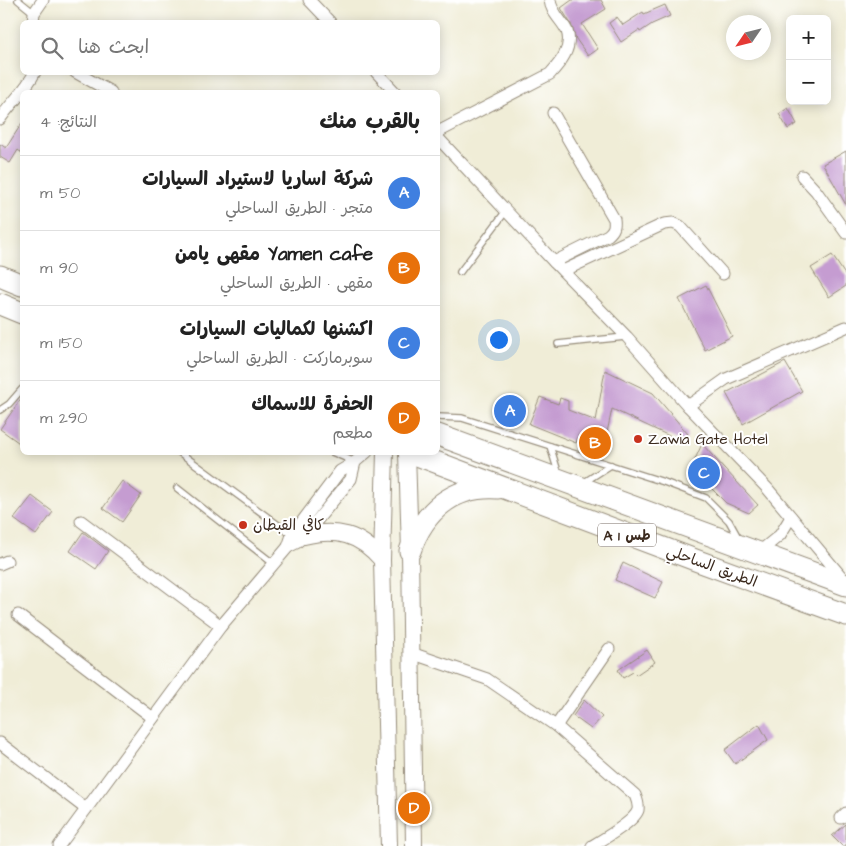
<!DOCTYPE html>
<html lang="ar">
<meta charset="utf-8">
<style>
body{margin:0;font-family:"Architects Daughter","Playpen Sans Arabic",sans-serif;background:#f2f2f2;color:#222;direction:rtl}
.controls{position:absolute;right:15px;top:15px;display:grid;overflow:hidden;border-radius:8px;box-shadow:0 2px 12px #0003}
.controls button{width:45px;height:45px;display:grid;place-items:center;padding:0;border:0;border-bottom:1px solid #e0e0e0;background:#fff;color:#222;font:25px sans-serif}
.compass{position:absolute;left:726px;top:15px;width:45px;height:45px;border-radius:50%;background:#fff;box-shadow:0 2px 12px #0003;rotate:235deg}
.you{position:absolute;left:498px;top:339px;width:18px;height:18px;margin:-12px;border:4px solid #fff;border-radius:50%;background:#1a73e8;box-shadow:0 0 0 8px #1a73e833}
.badge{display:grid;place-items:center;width:32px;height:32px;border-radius:50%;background:#db2777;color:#fff;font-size:16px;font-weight:700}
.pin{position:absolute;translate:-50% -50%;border:2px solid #fff;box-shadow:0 1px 5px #0006}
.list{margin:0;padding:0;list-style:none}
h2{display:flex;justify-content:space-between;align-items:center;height:65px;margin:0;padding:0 20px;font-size:21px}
h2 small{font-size:16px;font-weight:400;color:#767676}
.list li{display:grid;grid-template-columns:32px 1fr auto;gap:15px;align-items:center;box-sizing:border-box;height:75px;padding:0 20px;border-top:1px solid #e0e0e0}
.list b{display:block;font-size:19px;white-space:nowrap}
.list p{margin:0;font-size:16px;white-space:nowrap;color:#767676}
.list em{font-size:16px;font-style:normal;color:#767676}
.icon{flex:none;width:28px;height:28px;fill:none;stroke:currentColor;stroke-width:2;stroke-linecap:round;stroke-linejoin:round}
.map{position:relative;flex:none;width:846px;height:846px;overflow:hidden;direction:ltr}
.search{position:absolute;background:#fff;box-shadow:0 2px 12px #0003;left:20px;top:20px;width:420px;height:55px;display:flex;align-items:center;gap:12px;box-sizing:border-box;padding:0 18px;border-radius:8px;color:#767676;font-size:19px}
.panel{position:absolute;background:#fff;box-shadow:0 2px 12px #0003;left:20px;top:90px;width:420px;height:365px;border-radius:8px;direction:rtl}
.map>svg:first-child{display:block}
</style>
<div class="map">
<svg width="846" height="846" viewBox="0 0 846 846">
<rect width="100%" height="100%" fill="#fff"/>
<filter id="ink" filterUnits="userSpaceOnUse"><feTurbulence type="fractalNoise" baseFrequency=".02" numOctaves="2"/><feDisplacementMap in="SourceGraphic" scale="10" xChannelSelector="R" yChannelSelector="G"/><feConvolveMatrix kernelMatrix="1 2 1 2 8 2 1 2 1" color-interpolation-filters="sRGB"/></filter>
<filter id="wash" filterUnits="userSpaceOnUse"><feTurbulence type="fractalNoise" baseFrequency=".0096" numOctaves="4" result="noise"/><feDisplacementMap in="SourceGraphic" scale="20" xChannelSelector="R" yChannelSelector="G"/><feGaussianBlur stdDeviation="1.12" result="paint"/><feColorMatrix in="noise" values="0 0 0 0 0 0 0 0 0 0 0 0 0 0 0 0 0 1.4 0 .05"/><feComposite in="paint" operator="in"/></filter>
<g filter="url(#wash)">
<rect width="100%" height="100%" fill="#f0edd7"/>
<g id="blocks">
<g fill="#c59cd1">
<path d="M 572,0 L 601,0 L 606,9 L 582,24 L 598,49 L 588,56 L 576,39 L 571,24 L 561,8 Z"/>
<path d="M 665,5 L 670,16 L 652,24 L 640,32 L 639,30 L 621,42 L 609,23 L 617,17 L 623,25 L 643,12 L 644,14 Z"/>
<path d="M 788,108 L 797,124 L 788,129 L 779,114 Z"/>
<path d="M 22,123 L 22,153 L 18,150 L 10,163 L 0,157 L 0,144 L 6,148 Z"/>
<path d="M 846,151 L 846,205 L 823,164 Z"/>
<path d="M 832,255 L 846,276 L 846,286 L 829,297 L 811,268 Z"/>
<path d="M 706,285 L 732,336 L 705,350 L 679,299 Z"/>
<path d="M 785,362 L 802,391 L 743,424 L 726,393 Z"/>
<path d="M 605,370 L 653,393 L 688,434 L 684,443 L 612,409 L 605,442 L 579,435 L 576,443 L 529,424 L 540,397 L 558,404 L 560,398 L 568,401 L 568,410 L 596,421 Z"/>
<path d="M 22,397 L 22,445 L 0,429 Z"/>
<path d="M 702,444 L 758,505 L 749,513 L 726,503 L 691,468 Z"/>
<path d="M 122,481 L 141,495 L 122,522 L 103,508 Z"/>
<path d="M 32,496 L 53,512 L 36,535 L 14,519 Z"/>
<path d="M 83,532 L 108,551 L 96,569 L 70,551 Z"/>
<path d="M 623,563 L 663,582 L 655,598 L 615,580 Z"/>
<path d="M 647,650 L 655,662 L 636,675 L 633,672 L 623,678 L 618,670 Z"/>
<path d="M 584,700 L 602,717 L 591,729 L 573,716 Z"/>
<path d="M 759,724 L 768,740 L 735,764 L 725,750 Z"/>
<path d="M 846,824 L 846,846 L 842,846 L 832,836 Z"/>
</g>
</g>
</g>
<g filter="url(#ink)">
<use href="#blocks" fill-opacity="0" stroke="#968c7a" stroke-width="1"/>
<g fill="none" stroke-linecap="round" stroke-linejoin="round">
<g stroke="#968c7a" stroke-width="8">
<g id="lane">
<path d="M 18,0 L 34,13"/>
<path d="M 460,272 L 506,211"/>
<path d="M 558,344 L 625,337"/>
<path d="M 0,410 L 9,404 L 22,389"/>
<path d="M 438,417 L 462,418 L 664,482 L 706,498 L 729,521 L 739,539"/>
<path d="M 550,446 L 559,475"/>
<path d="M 179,452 L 292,535"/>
<path d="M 332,452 L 355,462"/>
<path d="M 583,483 L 611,465"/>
<path d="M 177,488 L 274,564"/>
</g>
</g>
<g stroke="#968c7a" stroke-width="13">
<g id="street">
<path d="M 309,0 L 330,22"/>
<path d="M 33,22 L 34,13 L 43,0"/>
<path d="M 75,72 L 111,92"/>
<path d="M 376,72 L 395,92"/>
<path d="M 553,113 L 614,219 C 615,226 614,230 608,235 L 554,262"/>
<path d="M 0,119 C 11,103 26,90 35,72"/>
<path d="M 438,132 L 550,74 C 560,63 573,48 567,31 C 562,20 551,13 550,0"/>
<path d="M 438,138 L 554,262 L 627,337 L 688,406 L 767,488 L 845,581"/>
<path d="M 802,176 L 816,191 L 846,233"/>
<path d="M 563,271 L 664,224 L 673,223 L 680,226 L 723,274"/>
<path d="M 688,406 L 726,379 L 846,327"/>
<path d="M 81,521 L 221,626"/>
<path d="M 288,547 L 292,535 L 340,471 L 355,462 L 367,452"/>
<path d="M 758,553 L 780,535 L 791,517"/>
<path d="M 0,564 L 7,561"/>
<path d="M 18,615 L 153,718"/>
<path d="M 411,653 L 487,679 L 556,726 L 635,795 C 637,800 639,804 638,810 C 635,821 602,840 592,846"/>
<path d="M 556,726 L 609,649"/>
<path d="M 0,743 L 86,809"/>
<path d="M 841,818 L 846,813"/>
<path d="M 59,846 L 221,626 L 288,547 L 296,543 L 304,536 L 351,479 L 355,462"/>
</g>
</g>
<g stroke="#968c7a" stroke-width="18">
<g id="secondary">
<path d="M 385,452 L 382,560 L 389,846"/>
<path d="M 407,452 L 410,551 L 414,846"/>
<path d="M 304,536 C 337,528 360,534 382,560"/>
</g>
</g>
<g stroke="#968c7a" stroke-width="23">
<g id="highway">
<path d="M 0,276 L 22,285"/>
<path d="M 0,304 L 22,313"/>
<path d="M 438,435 L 846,585"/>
<path d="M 409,452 L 698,561 L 846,615"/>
<path d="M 410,551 C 424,510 454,485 498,488"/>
</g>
</g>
<use href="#lane" stroke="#fff" stroke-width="5.5"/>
<use href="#street" stroke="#fff" stroke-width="11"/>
<use href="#secondary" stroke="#fff" stroke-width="16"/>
<use href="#highway" stroke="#fff" stroke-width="21"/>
</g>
</g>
<g fill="#c8321e" stroke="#fff" stroke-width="2">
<circle cx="638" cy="439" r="5"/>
<circle cx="243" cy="525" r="5"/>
</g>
<g text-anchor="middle" stroke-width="4" stroke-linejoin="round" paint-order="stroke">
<rect fill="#fff" stroke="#766a62" stroke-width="1" x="598" y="523.5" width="58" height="23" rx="4"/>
<g font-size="14" font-weight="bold" fill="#3b2a1e">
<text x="627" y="540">A 1 طس</text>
</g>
<g font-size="15" fill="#3b2a1e" stroke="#fff" text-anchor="start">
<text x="648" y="444">Zawia Gate Hotel</text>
<text x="253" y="530">كافي القبطان</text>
</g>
<g font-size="15" fill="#3b2a1e" stroke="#fff">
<text transform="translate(712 566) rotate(20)" y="5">الطريق الساحلي</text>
</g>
</g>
</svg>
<div class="controls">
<button>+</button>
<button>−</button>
</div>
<svg class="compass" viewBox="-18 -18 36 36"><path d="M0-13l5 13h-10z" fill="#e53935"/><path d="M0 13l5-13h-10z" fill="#767676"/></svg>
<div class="you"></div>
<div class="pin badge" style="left:510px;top:411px;background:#3f7fe0">A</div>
<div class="pin badge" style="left:595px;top:443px;background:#e8710a">B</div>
<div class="pin badge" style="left:704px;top:473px;background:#3f7fe0">C</div>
<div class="pin badge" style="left:414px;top:808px;background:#e8710a">D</div>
<div class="search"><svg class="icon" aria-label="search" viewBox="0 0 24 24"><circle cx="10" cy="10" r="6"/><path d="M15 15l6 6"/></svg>ابحث هنا</div>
<section class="panel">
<h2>بالقرب منك<small>النتائج: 4</small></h2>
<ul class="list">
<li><span class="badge" style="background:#3f7fe0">A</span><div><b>شركة اساريا لاستيراد السيارات</b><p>متجر · الطريق الساحلي</p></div><em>50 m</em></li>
<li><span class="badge" style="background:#e8710a">B</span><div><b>Yamen cafe مقهى يامن</b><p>مقهى · الطريق الساحلي</p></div><em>90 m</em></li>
<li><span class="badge" style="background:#3f7fe0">C</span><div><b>اكشنها لكماليات السيارات</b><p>سوبرماركت · الطريق الساحلي</p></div><em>150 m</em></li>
<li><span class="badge" style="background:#e8710a">D</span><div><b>الحفرة للاسماك</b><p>مطعم</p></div><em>290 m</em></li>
</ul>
</section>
</div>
